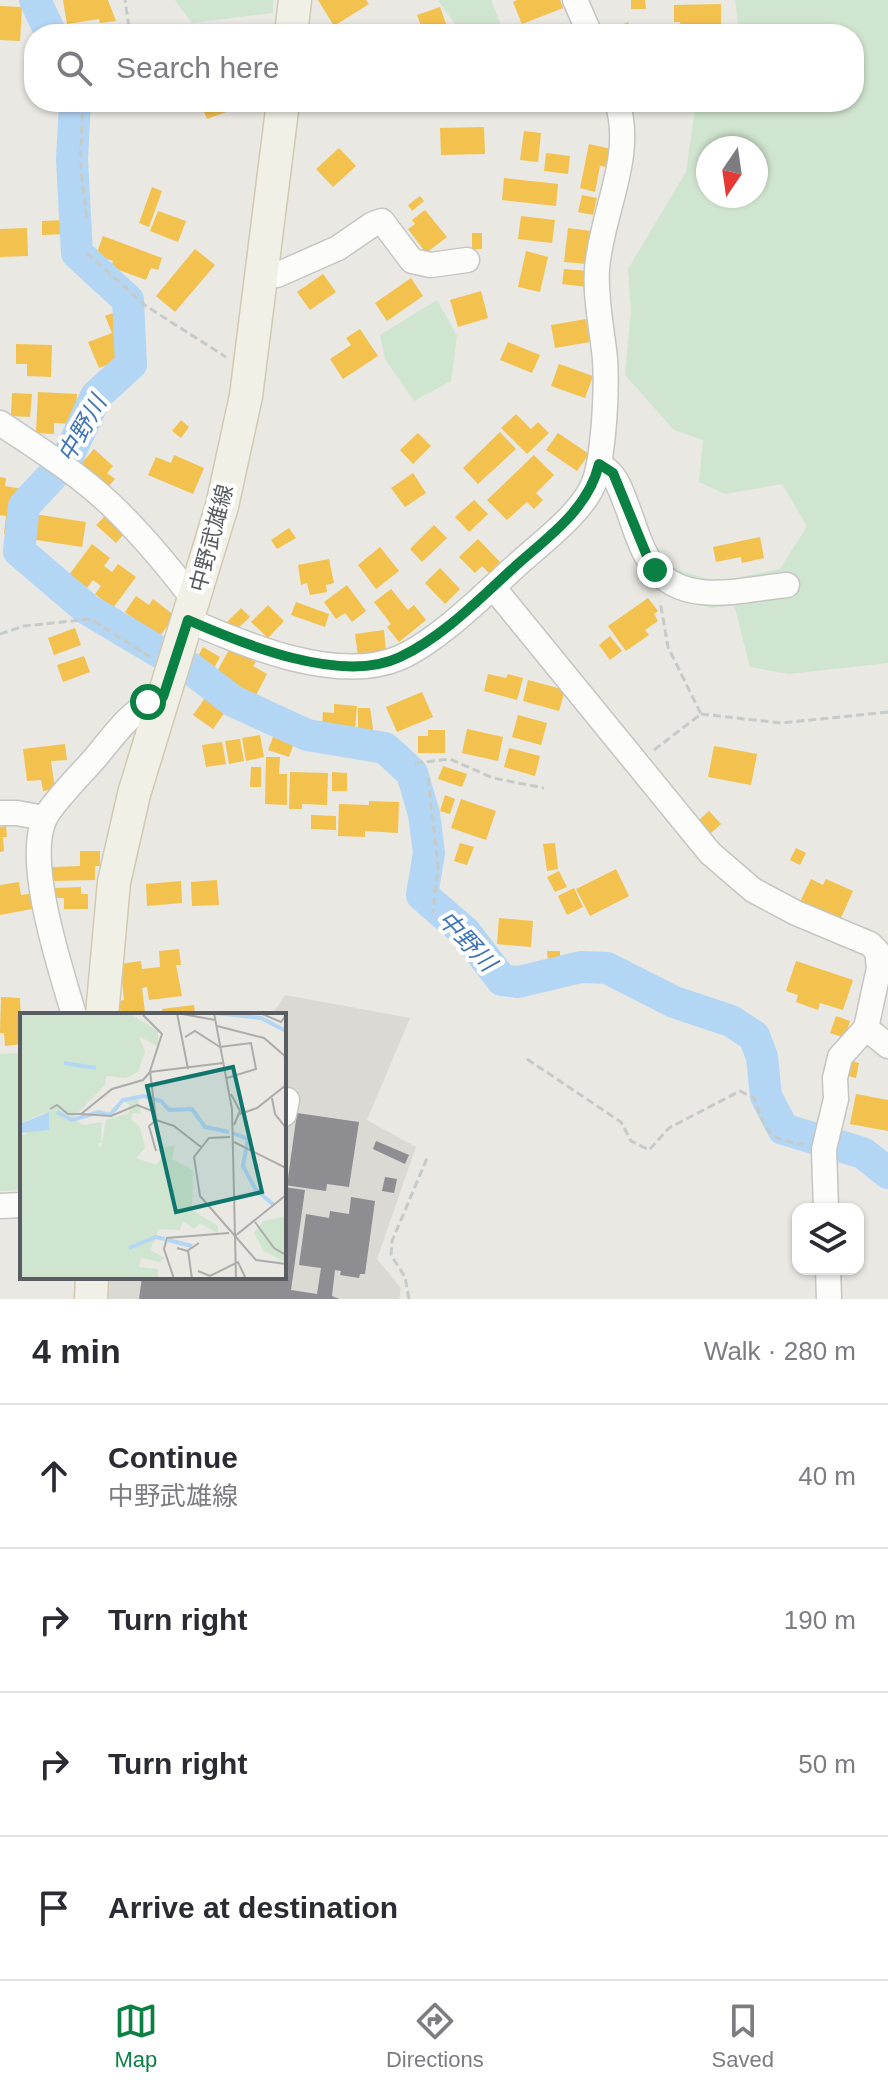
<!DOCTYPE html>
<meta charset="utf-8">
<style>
body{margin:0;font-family:Arial,"Noto Sans JP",sans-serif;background:#f2f2f3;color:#2b2b33}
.controls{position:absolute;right:24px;bottom:24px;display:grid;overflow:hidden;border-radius:16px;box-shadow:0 2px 6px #0004}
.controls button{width:72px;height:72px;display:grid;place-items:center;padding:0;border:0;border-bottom:2px solid #e1e1e2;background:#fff;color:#2b2b33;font:40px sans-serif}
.compass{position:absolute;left:696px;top:136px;width:72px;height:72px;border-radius:50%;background:#fff;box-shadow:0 2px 6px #0004;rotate:193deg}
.stop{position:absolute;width:24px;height:24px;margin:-18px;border:6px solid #0b8043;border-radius:50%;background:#fff}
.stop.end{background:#0b8043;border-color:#fff;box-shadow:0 2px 8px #0008}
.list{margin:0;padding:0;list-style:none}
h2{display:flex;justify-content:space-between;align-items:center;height:104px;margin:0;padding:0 32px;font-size:34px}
h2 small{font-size:26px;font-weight:400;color:#7c7c81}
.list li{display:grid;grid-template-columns:52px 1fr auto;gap:24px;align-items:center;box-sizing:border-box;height:144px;padding:0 32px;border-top:2px solid #e1e1e2}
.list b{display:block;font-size:30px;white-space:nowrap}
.list p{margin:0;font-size:26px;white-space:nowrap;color:#7c7c81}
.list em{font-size:26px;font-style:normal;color:#7c7c81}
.icon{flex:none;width:44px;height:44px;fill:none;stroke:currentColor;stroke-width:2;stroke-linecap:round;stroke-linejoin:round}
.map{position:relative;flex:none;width:888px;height:1299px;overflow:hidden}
.search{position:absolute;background:#fff;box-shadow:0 2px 6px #0004;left:24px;right:24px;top:24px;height:88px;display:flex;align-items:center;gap:20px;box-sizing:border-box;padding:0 28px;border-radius:32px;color:#7c7c81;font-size:30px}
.sheet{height:680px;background:#fff}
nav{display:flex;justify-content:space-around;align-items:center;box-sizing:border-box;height:112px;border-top:2px solid #e1e1e2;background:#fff;font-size:22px;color:#7c7c81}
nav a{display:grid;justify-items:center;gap:4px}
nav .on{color:#0b8043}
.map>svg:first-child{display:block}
</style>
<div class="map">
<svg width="888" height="1299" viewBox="0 0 888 1299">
<rect width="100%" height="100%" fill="#e9e8e3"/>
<path fill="#dad9d4" d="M 285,995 L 410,1018 L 367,1120 L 416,1147 L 377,1259 L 401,1288 L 399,1299 L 106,1299 L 107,1277 L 284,1277 L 284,1015 L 272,1015 Z"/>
<g fill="#d0e5cf" fill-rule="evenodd">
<path d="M 175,0 L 273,0 L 273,13 L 192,23 Z"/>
<path d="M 438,0 L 491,0 L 505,34 L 462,34 Z"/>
<path d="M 735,0 L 888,0 L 888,663 L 789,674 L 750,667 L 734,604 L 711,608 L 669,593 L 672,568 L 716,582 L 780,569 L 807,526 L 782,484 L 725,494 L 699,482 L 703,440 L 674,430 L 625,375 L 631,309 L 628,269 L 686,172 L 696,102 L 854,102 L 854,34 L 735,34 L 739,32 ZM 708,148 L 756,148 L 756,196 L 708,196 Z"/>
<path d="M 437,300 L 457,336 L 451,381 L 414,401 L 385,359 L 380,335 Z"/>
<path d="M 22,1053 L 22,1190 L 0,1191 L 0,1054 Z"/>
</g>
<g fill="#f2c14e">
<path d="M 63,0 L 108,0 L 116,21 L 100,23 L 99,19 L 67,24 Z"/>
<path d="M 318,0 L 366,0 L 369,4 L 334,26 Z"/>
<path d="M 517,0 L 560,0 L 563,8 L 522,24 L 513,2 Z"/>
<path d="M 631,0 L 645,0 L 646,9 L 631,9 Z"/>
<path d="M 721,4 L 721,28 L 681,29 L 680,22 L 674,22 L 674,5 Z"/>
<path d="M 0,6 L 22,7 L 20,41 L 0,40 Z"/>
<path d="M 440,7 L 448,29 L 424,34 L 417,15 Z"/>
<path d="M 628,22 L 634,34 L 604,34 Z"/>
<path d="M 200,102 L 222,102 L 226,112 L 207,119 Z"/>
<path d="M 484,127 L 485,154 L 441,155 L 440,128 Z"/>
<path d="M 524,131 L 541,133 L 538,162 L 520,160 Z"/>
<path d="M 589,144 L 611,149 L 607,167 L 600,166 L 595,192 L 580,188 Z"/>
<path d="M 339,148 L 356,166 L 333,187 L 316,169 Z"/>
<path d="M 546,153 L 570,156 L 568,174 L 544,171 Z"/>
<path d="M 504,178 L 558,184 L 556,206 L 502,200 Z"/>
<path d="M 152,187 L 162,191 L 149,227 L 139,223 Z"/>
<path d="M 582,195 L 597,198 L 593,215 L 578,212 Z"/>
<path d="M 420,196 L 424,201 L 412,211 L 408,205 Z"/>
<path d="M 425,210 L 447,237 L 426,253 L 408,229 L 415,224 L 412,220 Z"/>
<path d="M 158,211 L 186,221 L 178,242 L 150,231 Z"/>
<path d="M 521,216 L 555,220 L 552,243 L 518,239 Z"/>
<path d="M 68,220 L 68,234 L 42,235 L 42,221 Z"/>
<path d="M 27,228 L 28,256 L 0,257 L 0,229 Z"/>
<path d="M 568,228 L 591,231 L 587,264 L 564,262 Z"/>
<rect x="472" y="233" width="10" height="16"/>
<path d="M 103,236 L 162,258 L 158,270 L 151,268 L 146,280 L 111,267 L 113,261 L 96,255 Z"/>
<path d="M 195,249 L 215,265 L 175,312 L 156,296 Z"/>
<path d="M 526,251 L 548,257 L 540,292 L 518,287 Z"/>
<path d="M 564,269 L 589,271 L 587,287 L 562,284 Z"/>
<path d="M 323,274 L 336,292 L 310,310 L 297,292 Z"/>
<path d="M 411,278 L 423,296 L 387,321 L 375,303 Z"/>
<path d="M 481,291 L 488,318 L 458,327 L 450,300 Z"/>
<path d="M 118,311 L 125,330 L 122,331 L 128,347 L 122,349 L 126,358 L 99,368 L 88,342 L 112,333 L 105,316 Z"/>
<path d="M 586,319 L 590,342 L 555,348 L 551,325 Z"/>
<path d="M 360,329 L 378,356 L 343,379 L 330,359 L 351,345 L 346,338 Z"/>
<path d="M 508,342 L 540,355 L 532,373 L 500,360 Z"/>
<path d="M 16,344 L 52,345 L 51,377 L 27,376 L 27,364 L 16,364 Z"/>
<path d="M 559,364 L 593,376 L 585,398 L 551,386 Z"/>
<path d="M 38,392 L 77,394 L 75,424 L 54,423 L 54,434 L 36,433 Z"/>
<path d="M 12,393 L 32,394 L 30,417 L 11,416 Z"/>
<path d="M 516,414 L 531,429 L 538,422 L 549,433 L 527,454 L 501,428 Z"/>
<path d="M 181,420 L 189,427 L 181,438 L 172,431 Z"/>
<path d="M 500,432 L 516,449 L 478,484 L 463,468 Z"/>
<path d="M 418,433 L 431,446 L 413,464 L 400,450 Z"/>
<path d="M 558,433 L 589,454 L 577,471 L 546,450 Z"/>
<path d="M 94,449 L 113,466 L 107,473 L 115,479 L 107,488 L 80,465 Z"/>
<path d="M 174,455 L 204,468 L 193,494 L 148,475 L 156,457 L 171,463 Z"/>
<path d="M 534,455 L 554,475 L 536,493 L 543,500 L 534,509 L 527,502 L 507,520 L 487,500 Z"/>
<path d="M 413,473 L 426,493 L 405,507 L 391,488 Z"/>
<path d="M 0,477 L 6,478 L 5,486 L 23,489 L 16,535 L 4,534 L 6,516 L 0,515 Z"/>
<path d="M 474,500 L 488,514 L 469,532 L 455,517 Z"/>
<path d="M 34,514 L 86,522 L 82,547 L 30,539 Z"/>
<path d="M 106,515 L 125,533 L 116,543 L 96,525 Z"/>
<path d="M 434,525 L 447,538 L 422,562 L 410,549 Z"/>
<path d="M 289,528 L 296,538 L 277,549 L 271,540 Z"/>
<path d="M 760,537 L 764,558 L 742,563 L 741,557 L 716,562 L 713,547 Z"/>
<path d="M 478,539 L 500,562 L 489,573 L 482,566 L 475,573 L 459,557 Z"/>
<path d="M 92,544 L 110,558 L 104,566 L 112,572 L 118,564 L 136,577 L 113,608 L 95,594 L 101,586 L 93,580 L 87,588 L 69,575 Z"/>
<path d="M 380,547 L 399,571 L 376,589 L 358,565 Z"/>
<path d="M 329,559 L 334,583 L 326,585 L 327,592 L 310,595 L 307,583 L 301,585 L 298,565 Z"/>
<path d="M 440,568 L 460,589 L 445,604 L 425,583 Z"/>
<path d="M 347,585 L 366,611 L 352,622 L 345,613 L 336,619 L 324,602 Z"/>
<path d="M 391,589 L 408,610 L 414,605 L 426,620 L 399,642 L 387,627 L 391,624 L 374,602 Z"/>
<path d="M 136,596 L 149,605 L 153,599 L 175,616 L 159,637 L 125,612 Z"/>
<path d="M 648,598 L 658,611 L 654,614 L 658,621 L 645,630 L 649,635 L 626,651 L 608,626 Z"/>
<path d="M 296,602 L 329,614 L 325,627 L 291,615 Z"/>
<path d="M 268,605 L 284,621 L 268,638 L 251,622 Z"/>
<path d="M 241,608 L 250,617 L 234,632 L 225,624 Z"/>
<path d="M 75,628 L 81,645 L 54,655 L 48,638 Z"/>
<path d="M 384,630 L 386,653 L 358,656 L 355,634 Z"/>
<path d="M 610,636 L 622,651 L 610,660 L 599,645 Z"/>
<path d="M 203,647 L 220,657 L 213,670 L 196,660 Z"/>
<path d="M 230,648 L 256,662 L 253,666 L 267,674 L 255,697 L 215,675 Z"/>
<path d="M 84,656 L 90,672 L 63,682 L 57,665 Z"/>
<path d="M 488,674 L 506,678 L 508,674 L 523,678 L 517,700 L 484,691 Z"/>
<path d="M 528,680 L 565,690 L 559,711 L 523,701 Z"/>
<path d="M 422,692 L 433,717 L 397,732 L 386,707 Z"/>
<path d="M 205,698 L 225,712 L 213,729 L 193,715 Z"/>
<path d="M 334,704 L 357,706 L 355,729 L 322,727 L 323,712 L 334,713 Z"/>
<path d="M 358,708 L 370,708 L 374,736 L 358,736 Z"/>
<path d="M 518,715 L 547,723 L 541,745 L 512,737 Z"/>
<path d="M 467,729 L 503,737 L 498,761 L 462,753 Z"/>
<path d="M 428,730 L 445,730 L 445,753 L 418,753 L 418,736 L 428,736 Z"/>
<path d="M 275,732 L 295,740 L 289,757 L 268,750 Z"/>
<path d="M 260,735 L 264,757 L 246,761 L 242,738 Z"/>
<path d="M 240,739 L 244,761 L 229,764 L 225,741 Z"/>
<path d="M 222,742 L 226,764 L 206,767 L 202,745 Z"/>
<path d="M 65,744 L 67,760 L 51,761 L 55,789 L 43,791 L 41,780 L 27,781 L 23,749 Z"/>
<path d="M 714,746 L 757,754 L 751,785 L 708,777 Z"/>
<path d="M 509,748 L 540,756 L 535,776 L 504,767 Z"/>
<path d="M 266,757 L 280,757 L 279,774 L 287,774 L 287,805 L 265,804 Z"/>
<path d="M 443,766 L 467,774 L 462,787 L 438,779 Z"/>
<path d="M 251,767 L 261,767 L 261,787 L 250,787 Z"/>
<path d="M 290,772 L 328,773 L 327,805 L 302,804 L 302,809 L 289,809 Z"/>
<path d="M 332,772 L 347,773 L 347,791 L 332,791 Z"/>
<path d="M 445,795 L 455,799 L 450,814 L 440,811 Z"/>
<path d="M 461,799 L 496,811 L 486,840 L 451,828 Z"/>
<path d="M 369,801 L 399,802 L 398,833 L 365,831 L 365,837 L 338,836 L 339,804 L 369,805 Z"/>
<path d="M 709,811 L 721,824 L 710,834 L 698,821 Z"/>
<path d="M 311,815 L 336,816 L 336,830 L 311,829 Z"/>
<path d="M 6,826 L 7,837 L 3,837 L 4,851 L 0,852 L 0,827 Z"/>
<path d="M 460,843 L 474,847 L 467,865 L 454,861 Z"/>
<path d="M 555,843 L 558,869 L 547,871 L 543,844 Z"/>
<path d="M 796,848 L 806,853 L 800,865 L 790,860 Z"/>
<path d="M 80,851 L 100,851 L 100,866 L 95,866 L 95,880 L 53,881 L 52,867 L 80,866 Z"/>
<path d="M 616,869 L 629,896 L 590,916 L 576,889 Z"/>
<path d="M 559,871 L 567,887 L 555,892 L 547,877 Z"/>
<path d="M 811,879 L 823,885 L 826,879 L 853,891 L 840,920 L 800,902 Z"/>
<path d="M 217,880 L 219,905 L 192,906 L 191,882 Z"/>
<path d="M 181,881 L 182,903 L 147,906 L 146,884 Z"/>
<path d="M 19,882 L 21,895 L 34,893 L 37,908 L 0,915 L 0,885 Z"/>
<path d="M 81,887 L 81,894 L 88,894 L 88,909 L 64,909 L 64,898 L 55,898 L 55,888 Z"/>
<path d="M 574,888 L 583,907 L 567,915 L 558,896 Z"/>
<path d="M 499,918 L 533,921 L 531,947 L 497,944 Z"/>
<path d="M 179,949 L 181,965 L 176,965 L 182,996 L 149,1000 L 147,987 L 142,988 L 145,1012 L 121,1015 L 119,1001 L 124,1000 L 120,964 L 141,961 L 142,969 L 160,967 L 159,951 Z"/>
<path d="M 547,951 L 560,951 L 560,961 L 548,962 Z"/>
<path d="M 796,961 L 853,980 L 843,1010 L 820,1003 L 818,1010 L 796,1002 L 798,995 L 786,991 Z"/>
<path d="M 1,997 L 20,998 L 22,1044 L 5,1046 L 4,1033 L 0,1033 Z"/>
<path d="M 194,1005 L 195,1015 L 163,1015 L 162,1009 Z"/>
<path d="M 836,1016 L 850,1021 L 845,1038 L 830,1033 Z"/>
<path d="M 848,1060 L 859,1063 L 856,1078 L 844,1075 Z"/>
<path d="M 856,1094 L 888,1100 L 888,1131 L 850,1124 Z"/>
</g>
<g fill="#8d8d92">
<path d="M 297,1113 L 359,1122 L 349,1187 L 327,1184 L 326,1191 L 284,1185 L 284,1178 L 288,1178 Z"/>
<path d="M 376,1141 L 409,1155 L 405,1164 L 373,1149 Z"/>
<path d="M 385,1177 L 397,1179 L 394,1193 L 382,1191 Z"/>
<path d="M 284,1187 L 305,1190 L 291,1290 L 317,1294 L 321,1268 L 299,1265 L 306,1214 L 329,1218 L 330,1211 L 349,1214 L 351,1197 L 375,1201 L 365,1274 L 360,1274 L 359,1278 L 340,1275 L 341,1271 L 335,1270 L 332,1296 L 339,1299 L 139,1299 L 142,1277 L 284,1277 Z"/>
</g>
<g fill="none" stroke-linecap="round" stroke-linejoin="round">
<g stroke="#b4d6f5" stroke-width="32">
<path d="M 35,0 L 51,34"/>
<path d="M 75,102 L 72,159 L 77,253 L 128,300 L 131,364 L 96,396 L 66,461 L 24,506 L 19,551 L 87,609 L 161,653"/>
<path d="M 190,668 L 233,701 L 307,735 L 385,748 L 412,773 L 424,814 L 429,853 L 422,895 L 465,932 L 502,980 L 518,982 L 581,967 L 607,968 L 674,1002 L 731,1021 L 754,1036 L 762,1057 L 766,1096 L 783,1129 L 863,1153 L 888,1173"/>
</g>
<g stroke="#c5c5c4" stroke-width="27">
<g id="minor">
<path d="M 575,0 L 590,34"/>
<path d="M 263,273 L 277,275 L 338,248 L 373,224 L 382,221 L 412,261 L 431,265 L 467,260"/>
<path d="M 0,423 C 37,448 76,472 109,503 C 140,532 168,566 194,600"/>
<path d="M 599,464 C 618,476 620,489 628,509 C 635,528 641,550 653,566 C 683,608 744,589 787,585"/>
<path d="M 493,587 L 710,853 L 753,890 L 796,913 L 870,944 L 877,951 L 879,968 L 866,1028 L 840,1057 L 835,1078 L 836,1099 L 824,1149 L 826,1209"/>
<path d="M 188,620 C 245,645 337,684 399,658 C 438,641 485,594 518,564 C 541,543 585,511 595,480 C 604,451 607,390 605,359 C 602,328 595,299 597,269 C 601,214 635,156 617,102"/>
<path d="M 0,813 L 17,813 L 44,818"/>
<path d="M 74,1015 C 61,970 24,861 45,818 C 52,803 84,771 96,757 C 115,734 134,706 163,697"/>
<path d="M 866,1028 L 888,1046"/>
<path d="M 284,1114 L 287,1100"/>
<path d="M 0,1206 L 22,1205"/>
<path d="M 828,1269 L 829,1299"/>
</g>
</g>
<g stroke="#d1c9b0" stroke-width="35">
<g id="major">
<path d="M 291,34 L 295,0"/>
<path d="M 102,1015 L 114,882 L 134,794 L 222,506 L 246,396 L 283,102"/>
<path d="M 91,1299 L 92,1277"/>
</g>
</g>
<g stroke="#c6cbc9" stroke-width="3" stroke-dasharray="8 4" stroke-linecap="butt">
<path d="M 82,34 L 129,27 L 125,0"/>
<path d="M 83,102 L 80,162 L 87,219"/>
<path d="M 87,253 L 146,306 L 226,357"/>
<path d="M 0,634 L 24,626 L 91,619 L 150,657"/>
<path d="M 701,714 L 781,723 L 888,712"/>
<path d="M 654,750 L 701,714 L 668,647 L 660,601"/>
<path d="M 415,763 L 450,759 L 493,778 L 544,788"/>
<path d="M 428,778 L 438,866 L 433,913"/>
<path d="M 527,1059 L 621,1122 L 631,1141 L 649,1150 L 669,1128 L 740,1091 L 754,1098 C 768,1134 765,1137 804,1145"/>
<path d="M 409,1299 L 405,1277 L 391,1255 L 392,1241 L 428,1156"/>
</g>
<use href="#minor" stroke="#fcfcfb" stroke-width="24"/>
<use href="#major" stroke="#f1f0e6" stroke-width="32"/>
</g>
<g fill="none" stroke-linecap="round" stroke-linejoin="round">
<path stroke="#0b8043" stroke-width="10" d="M 148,702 L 163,697 L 188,620 C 243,644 342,685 400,657 C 445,636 483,595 520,562 C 552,534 589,507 599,464 L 613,473 L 647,556 L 655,570"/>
</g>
<g text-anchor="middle" stroke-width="8" stroke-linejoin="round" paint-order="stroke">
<g font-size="22" fill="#595c61" stroke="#fff">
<text transform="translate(211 538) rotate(-75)" y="8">中野武雄線</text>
</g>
<g font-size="24" font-style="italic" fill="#4074b6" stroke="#fff">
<text transform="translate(82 429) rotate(-60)" y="8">中野川</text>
<text transform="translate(467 941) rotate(47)" y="8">中野川</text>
</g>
</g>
<g transform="translate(20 1013)">
<rect width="266" height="266" fill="#e9e8e3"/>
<path d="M 0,0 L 109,0 L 138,18 L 138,34 L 119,23 L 125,39 L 118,59 L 106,65 L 86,63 L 85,72 L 52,106 L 64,112 L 82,109 L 81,130 L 77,131 L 81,135 L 86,107 L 109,100 L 110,92 L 103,88 L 118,86 L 121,101 L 113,100 L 111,106 L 120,114 L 125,135 L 116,145 L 136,152 L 143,144 L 137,136 L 155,132 L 152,146 L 173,157 L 172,197 L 198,213 L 198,221 L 180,210 L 174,216 L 163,208 L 160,217 L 139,216 L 130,237 L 145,245 L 140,249 L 121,245 L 119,254 L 138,256 L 138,266 L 0,266 L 0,120 L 5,122 L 27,98 L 0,111 ZM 265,203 L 266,204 L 266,250 L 244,238 L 234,220 L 243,208 Z" fill="#d0e5cf"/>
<path d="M 29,99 L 29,117 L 0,120 L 0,111 Z" fill="#b4d6f5"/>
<path fill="none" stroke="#b4d6f5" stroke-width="4" d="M 196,0 L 241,5 L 266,18M 44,50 L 76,55M 37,99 L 52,107 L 79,99 L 90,102 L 103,87 L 124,83 L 141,88 L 149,97 L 172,96 L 185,114 L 209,119M 213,120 L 228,126 L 223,153 L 236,177 L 254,192M 148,227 L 172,233M 109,235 L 136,224 L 145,226"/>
<path fill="none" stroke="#abacab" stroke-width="2" d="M 194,0 L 212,96 L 216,266M 240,0 L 261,9 L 266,2M 123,2 L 142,21 L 130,58 L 136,107 L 154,113 L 181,134M 197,13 L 244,25 L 266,44M 165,24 L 175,18 L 200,34 L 231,30 L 236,56 L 207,65M 168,56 L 157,0 L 195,7M 211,81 L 220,98 L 214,112M 252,85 L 255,101 L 266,115M 30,96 L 37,92 L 48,101 L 61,101 L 92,76 L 123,67 L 130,59 L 203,50M 61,101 L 91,103 L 117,92 L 135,99M 220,101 L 237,95 L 266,72M 210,124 L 189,125 L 174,144 L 180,183 L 236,247 L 266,251M 214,129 L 266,155M 136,138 L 129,113 L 136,107M 235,209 L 254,235 L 266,242M 215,223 L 266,182M 157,235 L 167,238 L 179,230M 168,237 L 172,266M 178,258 L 190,263 L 218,249 L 226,266M 154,266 L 144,236 L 147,225 L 209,220"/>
<path fill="#0f766e" fill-opacity="0.15" stroke="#0f766e" stroke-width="4" d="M 213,54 L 242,179 L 156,199 L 127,73 Z"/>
<rect width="266" height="266" fill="none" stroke="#595c61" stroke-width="4"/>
</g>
</svg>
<div class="controls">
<button><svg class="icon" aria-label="layers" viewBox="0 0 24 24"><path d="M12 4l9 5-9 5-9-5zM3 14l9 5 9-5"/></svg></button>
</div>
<svg class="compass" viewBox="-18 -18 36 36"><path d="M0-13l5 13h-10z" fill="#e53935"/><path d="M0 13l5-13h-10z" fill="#7c7c81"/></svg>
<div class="stop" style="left:148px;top:702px"></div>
<div class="stop end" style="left:655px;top:570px"></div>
<div class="search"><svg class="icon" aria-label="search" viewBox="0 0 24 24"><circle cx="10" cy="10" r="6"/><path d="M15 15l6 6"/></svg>Search here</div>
</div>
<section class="sheet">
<h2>4 min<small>Walk · 280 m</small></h2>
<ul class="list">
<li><svg class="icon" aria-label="ahead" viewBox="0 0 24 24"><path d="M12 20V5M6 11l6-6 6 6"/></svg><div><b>Continue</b><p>中野武雄線</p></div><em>40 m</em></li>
<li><svg class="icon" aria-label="right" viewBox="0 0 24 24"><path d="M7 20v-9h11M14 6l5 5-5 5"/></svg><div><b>Turn right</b></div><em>190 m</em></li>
<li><svg class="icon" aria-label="right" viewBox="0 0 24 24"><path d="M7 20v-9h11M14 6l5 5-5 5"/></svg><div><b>Turn right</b></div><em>50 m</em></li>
<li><svg class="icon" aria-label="arrive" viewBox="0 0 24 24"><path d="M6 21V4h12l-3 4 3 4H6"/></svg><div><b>Arrive at destination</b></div></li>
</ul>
</section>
<nav>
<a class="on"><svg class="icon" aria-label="map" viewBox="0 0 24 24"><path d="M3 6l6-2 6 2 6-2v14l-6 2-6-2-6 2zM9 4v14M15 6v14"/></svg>Map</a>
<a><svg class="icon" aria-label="directions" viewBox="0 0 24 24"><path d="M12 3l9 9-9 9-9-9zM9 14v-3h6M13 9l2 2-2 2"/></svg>Directions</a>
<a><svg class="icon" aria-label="saved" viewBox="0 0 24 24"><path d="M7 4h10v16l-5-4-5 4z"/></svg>Saved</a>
</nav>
